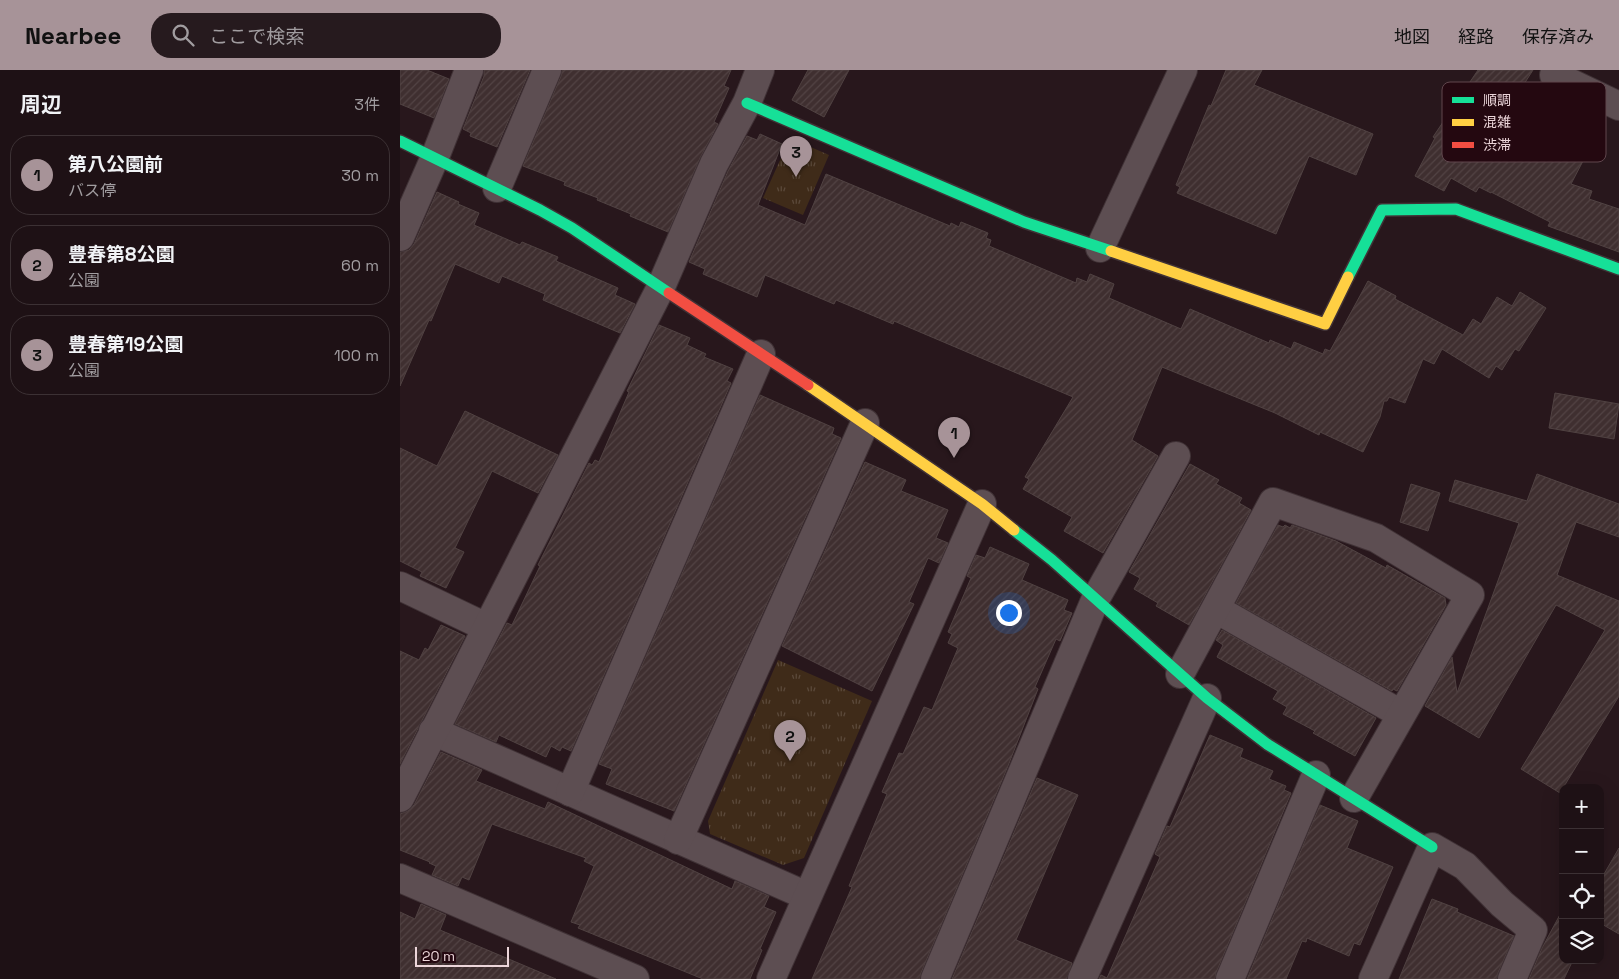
<!DOCTYPE html>
<html lang="ja">
<meta charset="utf-8">
<style>
body{margin:0;font-family:"Space Grotesk","Noto Sans JP",sans-serif;background:#261a1e;color:#f1f3f6}
.controls{position:absolute;right:15px;bottom:15px;display:grid;overflow:hidden;border-radius:10px;box-shadow:0 5px 20px #0002}
.controls button{width:45px;height:45px;display:grid;place-items:center;padding:0;border:0;border-bottom:1px solid #3c3134;background:#1e1115;color:#f1f3f6;font:25px sans-serif}
.scale{position:absolute;left:15px;bottom:12px;width:94px;box-sizing:border-box;padding-left:5px;border:2px solid #ecd6da;border-top:0;font-size:14px;line-height:18px;white-space:nowrap;color:#ecd6da;-webkit-text-stroke:4px #240810;paint-order:stroke}
.you{position:absolute;left:608px;top:542px;width:18px;height:18px;margin:-12px;border:4px solid #fff;border-radius:50%;background:#1a73e8;box-shadow:0 0 0 8px #1a73e833}
.badge{display:grid;place-items:center;width:32px;height:32px;border-radius:50%;background:#a79398;color:#111;font-size:16px;font-weight:700}
.pin{position:absolute;translate:-50% -41px;filter:drop-shadow(0 1px 2px #0008)}
.pin::after{content:'';position:absolute;top:26px;width:18px;height:15px;background:inherit;clip-path:polygon(0 0,100% 0,50% 100%)}
.list{margin:0;padding:0;list-style:none}
h2{display:flex;justify-content:space-between;align-items:center;height:65px;margin:0;padding:0 20px;font-size:21px}
h2 small{font-size:16px;font-weight:400;color:#a19da0}
.list li{display:grid;grid-template-columns:32px 1fr auto;gap:15px;align-items:center;box-sizing:border-box;height:80px;margin:0 10px 10px;padding:0 10px;border:1px solid #3c3134;border-radius:20px}
.list b{display:block;font-size:19px;white-space:nowrap}
.list p{margin:0;font-size:16px;white-space:nowrap;color:#a19da0}
.list em{font-size:16px;font-style:normal;color:#a19da0}
.icon{flex:none;width:28px;height:28px;fill:none;stroke:currentColor;stroke-width:2;stroke-linecap:round;stroke-linejoin:round}
.map{position:relative;flex:none;width:1219px;height:909px;overflow:hidden}
header{display:flex;align-items:center;gap:30px;box-sizing:border-box;height:70px;padding:0 25px;background:#a79398;color:#111}
header strong{font-size:24px}
nav{display:flex;gap:28px;margin-inline-start:auto;font-size:18px}
.search{width:350px;height:45px;background:#261a1e;display:flex;align-items:center;gap:12px;box-sizing:border-box;padding:0 18px;border-radius:20px;color:#a19da0;font-size:19px}
main{display:flex}
aside{flex:1;background:#1e1115}
.map>svg:first-child{display:block}
</style>
<header>
<strong>Nearbee</strong>
<div class="search"><svg class="icon" aria-label="search" viewBox="0 0 24 24"><circle cx="10" cy="10" r="6"/><path d="M15 15l6 6"/></svg>ここで検索</div>
<nav><a>地図</a><a>経路</a><a>保存済み</a></nav>
</header>
<main>
<aside>
<h2>周辺<small>3件</small></h2>
<ul class="list">
<li><span class="badge">1</span><div><b>第八公園前</b><p>バス停</p></div><em>30 m</em></li>
<li><span class="badge">2</span><div><b>豊春第8公園</b><p>公園</p></div><em>60 m</em></li>
<li><span class="badge">3</span><div><b>豊春第19公園</b><p>公園</p></div><em>100 m</em></li>
</ul>
</aside>
<div class="map">
<svg width="1219" height="909" viewBox="0 0 1219 909">
<defs>
<pattern id="park-tufts" width="24" height="20" patternUnits="userSpaceOnUse" patternTransform="scale(1.25)"><rect width="24" height="20" fill="#3f2b19"/><path d="M3 7l-1-3M5 7V3M7 7l1-3M15 17l-1-3M17 17v-4M19 17l1-3" fill="none" stroke="#5b493a"/></pattern>
<pattern id="building-hatch" width="6" height="6" patternUnits="userSpaceOnUse" patternTransform="scale(1.25)"><rect width="6" height="6" fill="#3f2f30"/><path d="M-1 1l2-2M0 6l6-6M5 7l2-2" fill="none" stroke="#524344"/></pattern>
</defs>
<rect width="100%" height="100%" fill="#28171c"/>
<g fill="url(#park-tufts)">
<path d="M 390,68 L 429,85 L 403,145 L 363,128 Z"/>
<path d="M 378,590 L 472,631 L 404,788 L 383,795 L 310,764 L 308,751 Z"/>
</g>
<g fill="url(#building-hatch)" stroke="#504242">
<path d="M 0,0 L 27,0 L 49,9 L 34,48 L 0,34 Z"/>
<path d="M 84,0 L 130,0 L 97,77 L 70,66 L 71,63 L 63,59 L 84,6 Z"/>
<path d="M 162,0 L 331,0 L 324,16 L 329,18 L 314,52 L 318,54 L 300,88 L 268,162 L 230,146 L 231,144 L 197,130 L 198,128 L 164,115 L 165,112 L 123,96 L 161,6 Z"/>
<path d="M 408,0 L 449,0 L 424,47 L 392,30 Z"/>
<path d="M 826,0 L 862,0 L 854,15 L 973,64 L 956,105 L 909,86 L 876,164 L 777,123 L 780,117 L 776,115 L 809,35 L 811,36 Z"/>
<path d="M 1078,0 L 1133,0 L 1117,25 L 1196,66 L 1171,114 L 1192,121 L 1189,129 L 1219,139 L 1219,182 L 1148,156 L 1150,152 L 1091,122 L 1091,123 L 1079,117 L 1076,122 L 1051,108 L 1044,121 L 1015,106 L 1035,68 L 1033,67 Z"/>
<path d="M 360,64 L 382,74 L 358,135 L 405,155 L 426,104 L 550,156 L 551,153 L 559,157 L 561,152 L 588,163 L 586,168 L 591,170 L 589,176 L 676,213 L 677,208 L 687,212 L 690,204 L 714,214 L 709,228 L 781,259 L 790,239 L 869,273 L 870,270 L 891,279 L 894,272 L 923,284 L 925,279 L 930,281 L 968,211 L 996,226 L 995,229 L 1063,265 L 1073,249 L 1081,254 L 1097,227 L 1112,236 L 1120,222 L 1146,238 L 1119,281 L 1115,279 L 1102,300 L 1096,296 L 1089,308 L 1042,279 L 1034,294 L 1023,289 L 1005,333 L 989,327 L 987,331 L 984,331 L 980,347 L 963,382 L 920,362 L 919,365 L 875,343 L 762,297 L 732,370 L 758,386 L 703,483 L 664,461 L 672,447 L 623,419 L 629,409 L 625,407 L 673,327 L 494,251 L 493,254 L 436,230 L 434,234 L 365,205 L 357,227 L 303,204 L 305,199 L 289,192 L 328,101 L 347,66 L 357,70 Z"/>
<path d="M 37,122 L 59,132 L 58,134 L 79,143 L 74,155 L 120,175 L 122,172 L 158,187 L 156,191 L 218,218 L 215,225 L 235,234 L 220,263 L 143,230 L 145,224 L 102,206 L 99,213 L 55,194 L 31,251 L 29,250 L 0,316 L 0,182 L 9,180 L 14,174 Z"/>
<path d="M 259,255 L 290,268 L 287,275 L 306,284 L 304,287 L 333,299 L 327,311 L 331,313 L 171,681 L 162,677 L 160,681 L 151,676 L 146,687 L 99,665 L 96,672 L 55,654 L 107,553 L 112,555 L 140,496 L 138,495 L 189,393 L 192,395 L 195,390 L 199,392 L 229,322 L 227,321 Z"/>
<path d="M 1155,323 L 1219,334 L 1214,369 L 1149,358 Z"/>
<path d="M 360,325 L 434,358 L 432,364 L 441,368 L 274,741 L 206,714 L 212,699 L 199,694 Z"/>
<path d="M 65,341 L 158,385 L 138,423 L 92,401 L 55,478 L 64,482 L 46,518 L 20,506 L 22,502 L 0,491 L 0,378 L 37,396 Z"/>
<path d="M 465,392 L 506,410 L 501,421 L 548,440 L 536,468 L 548,473 L 539,493 L 528,488 L 509,532 L 514,534 L 472,621 L 382,576 Z"/>
<path d="M 790,394 L 819,410 L 816,414 L 842,428 L 839,433 L 851,440 L 789,555 L 756,536 L 758,533 L 734,519 L 740,508 L 729,502 Z"/>
<path d="M 1137,404 L 1219,434 L 1219,467 L 1176,452 L 1157,505 L 1219,531 L 1219,626 L 1160,723 L 1121,699 L 1205,560 L 1156,535 L 1079,668 L 1025,636 L 1052,587 L 1057,623 L 1119,453 L 1049,431 L 1055,410 L 1127,431 Z"/>
<path d="M 1011,414 L 1040,423 L 1028,461 L 1000,452 Z"/>
<path d="M 878,455 L 883,457 L 885,455 L 890,458 L 892,455 L 936,471 L 986,498 L 987,495 L 1045,528 L 1046,535 L 997,621 L 993,619 L 992,621 L 836,533 Z"/>
<path d="M 590,477 L 629,494 L 622,510 L 668,530 L 664,540 L 672,543 L 660,571 L 656,569 L 635,617 L 638,619 L 608,696 L 521,903 L 520,909 L 412,909 L 452,817 L 449,816 L 487,724 L 482,722 L 499,683 L 503,684 L 524,637 L 532,640 L 558,578 L 548,573 L 552,564 L 548,562 L 571,508 L 567,506 L 576,485 L 585,488 Z"/>
<path d="M 41,555 L 65,566 L 0,694 L 0,581 L 19,590 L 25,578 L 28,580 Z"/>
<path d="M 822,560 L 976,648 L 955,686 L 913,663 L 915,661 L 883,644 L 887,637 L 873,629 L 878,621 L 817,587 L 823,575 L 816,570 Z"/>
<path d="M 810,665 L 843,679 L 840,687 L 873,701 L 869,709 L 886,716 L 884,720 L 891,723 L 816,903 L 815,909 L 699,909 L 701,905 L 707,908 L 760,787 L 755,784 L 767,756 L 770,757 Z"/>
<path d="M 41,682 L 82,700 L 76,711 L 145,739 L 148,732 L 332,819 L 335,811 L 369,826 L 364,837 L 376,842 L 360,879 L 362,880 L 350,909 L 303,909 L 178,858 L 180,855 L 171,852 L 194,796 L 184,791 L 186,788 L 92,754 L 69,810 L 62,807 L 58,816 L 32,805 L 36,796 L 29,793 L 30,792 L 0,780 L 0,744 L 8,741 L 14,735 Z"/>
<path d="M 637,708 L 678,725 L 616,870 L 672,893 L 667,909 L 552,909 Z"/>
<path d="M 920,735 L 958,751 L 947,778 L 993,797 L 960,875 L 954,873 L 949,886 L 907,868 L 906,872 L 902,871 L 886,909 L 847,909 Z"/>
<path d="M 1219,778 L 1219,864 L 1200,853 L 1200,811 Z"/>
<path d="M 1032,829 L 1058,839 L 1057,842 L 1114,866 L 1098,903 L 1097,909 L 999,909 Z"/>
<path d="M 21,834 L 46,845 L 40,860 L 156,909 L 0,909 L 0,842 L 15,849 Z"/>
<path d="M 1163,839 L 1163,890 L 1173,890 L 1164,909 L 1129,909 L 1142,878 Z"/>
</g>
<g fill="none" stroke-linecap="round" stroke-linejoin="round">
<g stroke="#403236" stroke-width="30">
<g id="street">
<path d="M 1157,0 L 1154,5 L 1219,36"/>
<path d="M 97,118 L 147,0"/>
<path d="M 0,167 L 35,87 L 69,0"/>
<path d="M 700,178 L 783,0"/>
<path d="M 0,516 L 86,557"/>
<path d="M 816,539 L 1001,644"/>
<path d="M 780,604 L 873,432 L 976,468 L 1070,525 L 954,728"/>
<path d="M 33,661 L 407,826"/>
<path d="M 170,722 L 361,284"/>
<path d="M 0,728 L 260,219 L 314,94 L 347,33 L 360,0"/>
<path d="M 278,770 L 465,353"/>
<path d="M 0,808 L 235,909"/>
<path d="M 371,909 L 582,434"/>
<path d="M 535,909 L 696,528 L 776,386"/>
<path d="M 682,909 L 807,628"/>
<path d="M 830,909 L 916,705"/>
<path d="M 973,909 L 1032,777 L 1065,796 L 1102,834 L 1133,860 L 1112,909"/>
</g>
</g>
<g stroke="#403236" stroke-width="14">
<g id="fast">
<path d="M 347,33 L 624,152 L 711,181"/>
<path d="M 0,71 L 140,140 L 172,158 L 269,223"/>
<path d="M 948,207 L 982,140 L 1056,139 L 1219,199"/>
<path d="M 614,460 L 652,490 L 807,628 L 867,674 L 1032,777"/>
</g>
</g>
<g stroke="#403236" stroke-width="14">
<g id="slow">
<path d="M 711,181 L 925,254 L 948,207"/>
<path d="M 408,315 L 582,434 L 614,460"/>
</g>
</g>
<g stroke="#403236" stroke-width="14">
<path id="jam" d="M 269,223 L 408,315"/>
</g>
<use href="#street" stroke="#5d4e52" stroke-width="28"/>
<use href="#fast" stroke="#16e098" stroke-width="11"/>
<use href="#slow" stroke="#ffcf43" stroke-width="11"/>
<use href="#jam" stroke="#f24e42" stroke-width="11"/>
</g>
<rect x="1042" y="12" width="164" height="80" rx="8" fill="#240810" stroke="#60464d" stroke-width="1"/>
<rect x="1052" y="27" width="22" height="6" fill="#16e098"/>
<rect x="1052" y="49" width="22" height="7" fill="#ffcf43"/>
<rect x="1052" y="72" width="22" height="6" fill="#f24e42"/>
<g font-size="14" fill="#ecd6da">
<text x="1083" y="35">順調</text>
<text x="1083" y="57">混雑</text>
<text x="1083" y="80">渋滞</text>
</g>
</svg>
<div class="controls">
<button>+</button>
<button>−</button>
<button><svg class="icon" aria-label="locate" viewBox="0 0 24 24"><circle cx="12" cy="12" r="6"/><path d="M12 2v4M12 18v4M2 12h4M18 12h4"/></svg></button>
<button><svg class="icon" aria-label="layers" viewBox="0 0 24 24"><path d="M12 4l9 5-9 5-9-5zM3 14l9 5 9-5"/></svg></button>
</div>
<div class="scale">20 m</div>
<div class="you"></div>
<div class="pin badge" style="left:554px;top:388px">1</div>
<div class="pin badge" style="left:390px;top:691px">2</div>
<div class="pin badge" style="left:396px;top:107px">3</div>
</div>
</main>
